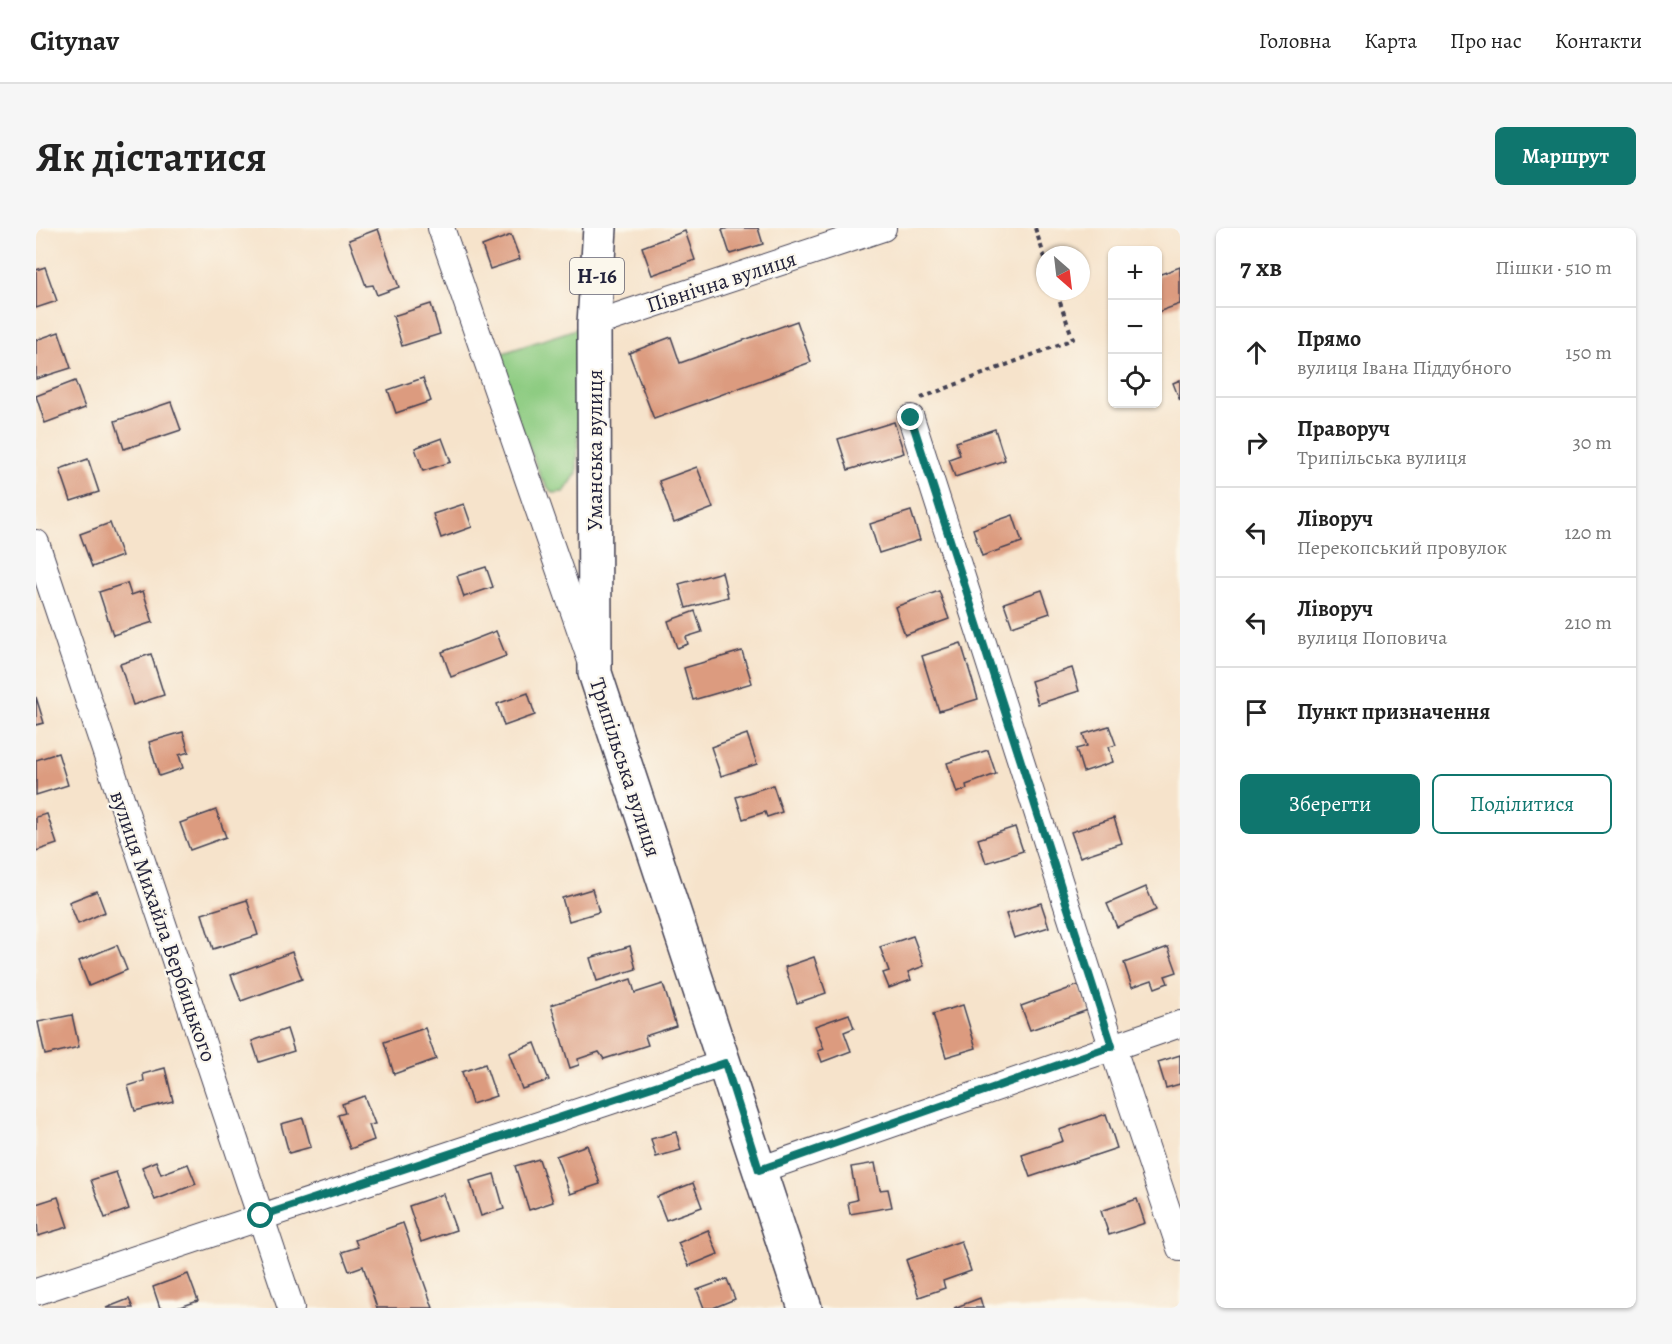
<!DOCTYPE html>
<html lang="uk">
<meta charset="utf-8">
<style>
body{margin:0;font-family:Alegreya,serif;background:#f6f6f6;color:#222}
.controls{position:absolute;right:18px;top:18px;display:grid;overflow:hidden;border-radius:9px;box-shadow:0 2px 4px #0004}
.controls button{width:54px;height:54px;display:grid;place-items:center;padding:0;border:0;border-bottom:2px solid #e0e0e0;background:#fff;color:#222;font:30px sans-serif}
.compass{position:absolute;left:1000px;top:18px;width:54px;height:54px;border-radius:50%;background:#fff;box-shadow:0 2px 4px #0004;rotate:152deg}
.stop{position:absolute;width:18px;height:18px;margin:-14px;border:4px solid #0f766e;border-radius:50%;background:#fff}
.stop.end{background:#0f766e;border-color:#fff;box-shadow:0 2px 6px #0008}
.list{margin:0;padding:0;list-style:none}
h2{display:flex;justify-content:space-between;align-items:center;height:78px;margin:0;padding:0 24px;font-size:26px}
h2 small{font-size:20px;font-weight:400;color:#767676}
.list li{display:grid;grid-template-columns:39px 1fr auto;gap:18px;align-items:center;box-sizing:border-box;height:90px;padding:0 24px;border-top:2px solid #e0e0e0}
.list b{display:block;font-size:22px;white-space:nowrap}
.list p{margin:0;font-size:20px;white-space:nowrap;color:#767676}
.list em{font-size:20px;font-style:normal;color:#767676}
.actions{display:flex;gap:12px;padding:18px 24px}
.actions a{flex:1;padding:14px 0;border:2px solid #0f766e;border-radius:9px;text-align:center;font-size:21px;color:#0f766e}
.actions .main{background:#0f766e;color:#fff}
.icon{flex:none;width:33px;height:33px;fill:none;stroke:currentColor;stroke-width:2;stroke-linecap:round;stroke-linejoin:round}
.map{position:relative;flex:none;width:1144px;height:1080px;overflow:hidden;border-radius:9px}
header{display:flex;align-items:center;gap:36px;box-sizing:border-box;height:84px;padding:0 30px;background:#fff;border-bottom:2px solid #e0e0e0}
header strong{font-size:28px}
nav{display:flex;gap:33px;margin-inline-start:auto;font-size:21px}
.intro{display:flex;align-items:center;justify-content:space-between;box-sizing:border-box;height:144px;padding:0 36px}
h1{margin:0;font-size:42px}
.button{padding:15px 27px;border-radius:9px;background:#0f766e;color:#fff;font-size:21px;font-weight:700}
main{display:flex;gap:36px;padding:0 36px}
aside{flex:1;background:#fff;border-radius:9px;box-shadow:0 2px 4px #0004}
.map>svg:first-child{display:block}
</style>
<header>
<strong>Citynav</strong>
<nav><a>Головна</a><a>Карта</a><a>Про нас</a><a>Контакти</a></nav>
</header>
<div class="intro"><h1>Як дістатися</h1><a class="button">Маршрут</a></div>
<main>
<div class="map">
<svg width="1144" height="1080" viewBox="0 0 1144 1080">
<rect width="100%" height="100%" fill="#fbf7ec"/>
<filter id="ink" filterUnits="userSpaceOnUse"><feTurbulence type="fractalNoise" baseFrequency=".0167" numOctaves="2"/><feDisplacementMap in="SourceGraphic" scale="12" xChannelSelector="R" yChannelSelector="G"/><feConvolveMatrix kernelMatrix="1 2 1 2 8 2 1 2 1" color-interpolation-filters="sRGB"/></filter>
<filter id="wash" filterUnits="userSpaceOnUse"><feTurbulence type="fractalNoise" baseFrequency=".008" numOctaves="4" result="noise"/><feDisplacementMap in="SourceGraphic" scale="24" xChannelSelector="R" yChannelSelector="G"/><feGaussianBlur stdDeviation="1.35" result="paint"/><feColorMatrix in="noise" values="0 0 0 0 0 0 0 0 0 0 0 0 0 0 0 0 0 1.4 0 .05"/><feComposite in="paint" operator="in"/></filter>
<g filter="url(#wash)">
<rect width="100%" height="100%" fill="#f6e3cb"/>
<path fill="#8ecc82" stroke="#58775e" stroke-width="1.5" d="M 546,99 L 541,245 L 528,264 L 516,265 L 505,250 L 458,128 Z"/>
<g id="blocks">
<g fill="#dc9b7f">
<path d="M 692,0 L 722,0 L 727,16 L 694,26 L 686,2 Z"/>
<path d="M 342,1 L 363,59 L 341,67 L 337,57 L 330,58 L 313,12 Z"/>
<path d="M 649,3 L 659,32 L 616,47 L 606,19 Z"/>
<path d="M 475,7 L 484,31 L 454,41 L 446,18 Z"/>
<path d="M 9,39 L 21,73 L 0,80 L 0,42 Z"/>
<path d="M 1144,39 L 1144,76 L 1122,84 L 1122,47 Z"/>
<path d="M 395,76 L 404,106 L 366,118 L 357,88 Z"/>
<path d="M 761,93 L 775,134 L 618,191 L 593,125 L 635,109 L 644,135 Z"/>
<path d="M 23,104 L 35,140 L 0,151 L 0,112 Z"/>
<path d="M 387,150 L 395,173 L 360,185 L 352,162 Z"/>
<path d="M 1144,152 L 1144,173 L 1137,155 Z"/>
<path d="M 39,153 L 49,180 L 9,195 L 0,168 Z"/>
<path d="M 135,174 L 145,202 L 88,221 L 79,193 Z"/>
<path d="M 858,194 L 868,225 L 812,242 L 802,211 Z"/>
<path d="M 959,201 L 969,232 L 919,249 L 913,231 L 924,227 L 920,214 Z"/>
<path d="M 406,210 L 415,234 L 387,243 L 379,220 Z"/>
<path d="M 52,231 L 63,264 L 35,273 L 24,241 Z"/>
<path d="M 661,239 L 677,280 L 638,295 L 623,253 Z"/>
<path d="M 428,276 L 436,299 L 405,310 L 397,286 Z"/>
<path d="M 875,283 L 884,312 L 843,325 L 834,296 Z"/>
<path d="M 977,287 L 986,314 L 946,328 L 937,301 Z"/>
<path d="M 74,295 L 86,328 L 56,339 L 44,306 Z"/>
<path d="M 450,339 L 457,359 L 428,369 L 421,348 Z"/>
<path d="M 686,344 L 692,369 L 650,380 L 643,356 Z"/>
<path d="M 91,355 L 95,367 L 107,363 L 117,394 L 77,407 L 63,364 Z"/>
<path d="M 1006,362 L 1014,385 L 976,398 L 968,375 Z"/>
<path d="M 903,363 L 913,391 L 869,407 L 859,379 Z"/>
<path d="M 659,383 L 666,404 L 650,409 L 652,416 L 641,420 L 632,393 Z"/>
<path d="M 460,403 L 470,428 L 415,449 L 406,424 Z"/>
<path d="M 925,415 L 942,471 L 903,483 L 886,428 Z"/>
<path d="M 706,423 L 716,455 L 657,472 L 648,440 Z"/>
<path d="M 115,426 L 128,467 L 97,477 L 84,436 Z"/>
<path d="M 1036,440 L 1043,463 L 1002,476 L 995,453 Z"/>
<path d="M 492,465 L 499,487 L 468,498 L 461,476 Z"/>
<path d="M 0,469 L 8,495 L 0,497 Z"/>
<path d="M 1073,498 L 1080,517 L 1073,519 L 1077,534 L 1047,544 L 1040,521 L 1051,518 L 1047,506 Z"/>
<path d="M 147,504 L 153,524 L 143,527 L 147,540 L 123,548 L 113,514 Z"/>
<path d="M 711,506 L 721,536 L 685,548 L 675,519 Z"/>
<path d="M 952,522 L 960,546 L 930,557 L 931,561 L 921,565 L 911,535 Z"/>
<path d="M 22,525 L 32,557 L 0,567 L 0,532 Z"/>
<path d="M 737,557 L 746,584 L 731,589 L 729,584 L 707,591 L 700,569 Z"/>
<path d="M 180,582 L 190,609 L 154,622 L 144,595 Z"/>
<path d="M 11,586 L 21,616 L 0,623 L 0,589 Z"/>
<path d="M 1078,590 L 1086,615 L 1044,629 L 1035,604 Z"/>
<path d="M 979,599 L 987,623 L 950,635 L 942,611 Z"/>
<path d="M 1110,659 L 1120,682 L 1081,699 L 1071,676 Z"/>
<path d="M 556,661 L 563,684 L 533,693 L 526,670 Z"/>
<path d="M 61,663 L 69,684 L 42,696 L 33,674 Z"/>
<path d="M 211,672 L 222,707 L 177,721 L 166,686 Z"/>
<path d="M 1005,675 L 1013,699 L 978,710 L 970,686 Z"/>
<path d="M 877,708 L 888,738 L 872,744 L 875,752 L 853,760 L 847,745 L 853,743 L 844,719 Z"/>
<path d="M 81,717 L 91,742 L 53,758 L 43,733 Z"/>
<path d="M 594,718 L 600,741 L 561,753 L 554,730 Z"/>
<path d="M 1132,719 L 1141,744 L 1129,748 L 1132,755 L 1119,760 L 1116,752 L 1096,759 L 1088,735 Z"/>
<path d="M 256,724 L 266,751 L 205,773 L 195,747 Z"/>
<path d="M 778,729 L 790,765 L 761,775 L 749,739 Z"/>
<path d="M 595,751 L 599,765 L 627,756 L 640,798 L 609,808 L 612,817 L 568,831 L 563,824 L 542,831 L 543,837 L 534,840 L 515,777 Z"/>
<path d="M 1043,757 L 1052,782 L 994,802 L 985,778 Z"/>
<path d="M 927,777 L 940,820 L 910,829 L 897,786 Z"/>
<path d="M 813,786 L 818,800 L 808,804 L 815,823 L 786,834 L 782,823 L 788,821 L 779,798 Z"/>
<path d="M 36,787 L 43,819 L 9,827 L 2,794 Z"/>
<path d="M 389,800 L 400,831 L 358,846 L 348,814 Z"/>
<path d="M 251,801 L 258,823 L 223,834 L 216,813 Z"/>
<path d="M 499,815 L 513,852 L 486,861 L 473,825 Z"/>
<path d="M 1144,827 L 1144,856 L 1130,860 L 1122,834 Z"/>
<path d="M 449,836 L 460,868 L 436,876 L 426,844 Z"/>
<path d="M 129,840 L 137,873 L 99,883 L 92,858 L 108,853 L 107,846 Z"/>
<path d="M 328,868 L 339,896 L 333,897 L 338,912 L 314,921 L 302,887 L 309,885 L 306,876 Z"/>
<path d="M 1070,886 L 1081,920 L 994,949 L 986,927 L 1027,913 L 1023,902 Z"/>
<path d="M 267,890 L 275,919 L 253,925 L 245,896 Z"/>
<path d="M 640,904 L 645,922 L 620,929 L 615,911 Z"/>
<path d="M 551,917 L 564,956 L 534,966 L 520,928 Z"/>
<path d="M 503,931 L 517,974 L 493,982 L 479,938 Z"/>
<path d="M 120,933 L 125,946 L 152,936 L 160,956 L 119,972 L 106,939 Z"/>
<path d="M 839,935 L 844,962 L 852,961 L 856,979 L 814,986 L 812,974 L 821,972 L 815,939 Z"/>
<path d="M 80,944 L 93,981 L 69,990 L 55,952 Z"/>
<path d="M 458,946 L 468,981 L 445,988 L 434,953 Z"/>
<path d="M 657,955 L 666,979 L 630,992 L 621,969 Z"/>
<path d="M 407,966 L 420,1002 L 385,1014 L 373,978 Z"/>
<path d="M 22,969 L 32,999 L 2,1008 L 0,976 Z"/>
<path d="M 1101,971 L 1109,995 L 1073,1007 L 1065,983 Z"/>
<path d="M 367,995 L 397,1080 L 341,1080 L 327,1038 L 313,1043 L 306,1024 L 322,1019 L 319,1012 Z"/>
<path d="M 672,1002 L 682,1026 L 653,1038 L 642,1015 Z"/>
<path d="M 925,1013 L 935,1043 L 907,1053 L 909,1060 L 883,1069 L 870,1032 Z"/>
<path d="M 152,1046 L 162,1073 L 141,1080 L 124,1080 L 117,1059 Z"/>
<path d="M 691,1051 L 699,1071 L 677,1080 L 668,1080 L 661,1062 Z"/>
<path d="M 944,1070 L 947,1080 L 918,1080 Z"/>
<path d="M 93,1071 L 97,1080 L 70,1080 Z"/>
</g>
</g>
</g>
<g filter="url(#ink)">
<use href="#blocks" fill-opacity="0" stroke="#423f51" stroke-width="1.5"/>
<g fill="none" stroke-linecap="round" stroke-linejoin="round">
<g stroke="#423f51" stroke-width="28">
<g id="minor">
<path d="M 405,0 L 554,430"/>
<path d="M 558,96 L 847,0"/>
<path d="M 875,190 L 1076,818 L 1144,1020"/>
<path d="M 0,315 L 255,1080"/>
<path d="M 723,942 L 1144,796"/>
<path d="M 0,1064 L 689,835"/>
</g>
</g>
<g stroke="#423f51" stroke-width="36">
<path id="major" d="M 564,0 L 558,96 L 559,445 L 769,1080"/>
</g>
<g stroke="#423f51" stroke-width="4" stroke-dasharray="4.5 4.5" stroke-linecap="butt">
<path d="M 999,0 L 1009,30"/>
<path d="M 885,170 L 1037,111 L 1020,63"/>
</g>
<use href="#minor" stroke="#fff" stroke-width="26"/>
<use href="#major" stroke="#fff" stroke-width="33"/>
</g>
</g>
<g fill="none" stroke-linecap="round" stroke-linejoin="round" filter="url(#ink)">
<path stroke="#0f766e" stroke-width="8" d="M 225,988 L 689,835 L 723,942 L 1076,818 L 875,190"/>
</g>
<g text-anchor="middle" stroke-width="4.5" stroke-linejoin="round" paint-order="stroke">
<rect fill="#fbf7ec" stroke="#636270" stroke-width="1.5" x="534" y="30" width="54" height="36" rx="4.5"/>
<g font-size="21" font-weight="bold" fill="#22223b">
<text x="561" y="55">Н-16</text>
</g>
<g font-size="22" fill="#22223b" stroke="#fbf7ec">
<text transform="translate(685 53) rotate(-18)" y="8">Північна вулиця</text>
<text transform="translate(558 222) rotate(-90)" y="8">Уманська вулиця</text>
<text transform="translate(590 539) rotate(72)" y="8">Трипільська вулиця</text>
<text transform="translate(128 698) rotate(71)" y="8">вулиця Михайла Вербицького</text>
</g>
</g>
</svg>
<div class="controls">
<button>+</button>
<button>−</button>
<button><svg class="icon" aria-label="locate" viewBox="0 0 24 24"><circle cx="12" cy="12" r="6"/><path d="M12 2v4M12 18v4M2 12h4M18 12h4"/></svg></button>
</div>
<svg class="compass" viewBox="-18 -18 36 36"><path d="M0-13l5 13h-10z" fill="#e53935"/><path d="M0 13l5-13h-10z" fill="#767676"/></svg>
<div class="stop" style="left:225px;top:988px"></div>
<div class="stop end" style="left:875px;top:190px"></div>
</div>
<aside>
<h2>7 хв<small>Пішки · 510 m</small></h2>
<ul class="list">
<li><svg class="icon" aria-label="ahead" viewBox="0 0 24 24"><path d="M12 20V5M6 11l6-6 6 6"/></svg><div><b>Прямо</b><p>вулиця Івана Піддубного</p></div><em>150 m</em></li>
<li><svg class="icon" aria-label="right" viewBox="0 0 24 24"><path d="M7 20v-9h11M14 6l5 5-5 5"/></svg><div><b>Праворуч</b><p>Трипільська вулиця</p></div><em>30 m</em></li>
<li><svg class="icon" aria-label="left" viewBox="0 0 24 24"><path d="M17 20v-9H6M10 6l-5 5 5 5"/></svg><div><b>Ліворуч</b><p>Перекопський провулок</p></div><em>120 m</em></li>
<li><svg class="icon" aria-label="left" viewBox="0 0 24 24"><path d="M17 20v-9H6M10 6l-5 5 5 5"/></svg><div><b>Ліворуч</b><p>вулиця Поповича</p></div><em>210 m</em></li>
<li><svg class="icon" aria-label="arrive" viewBox="0 0 24 24"><path d="M6 21V4h12l-3 4 3 4H6"/></svg><div><b>Пункт призначення</b></div></li>
</ul>
<div class="actions"><a class="main">Зберегти</a><a>Поділитися</a></div>
</aside>
</main>
